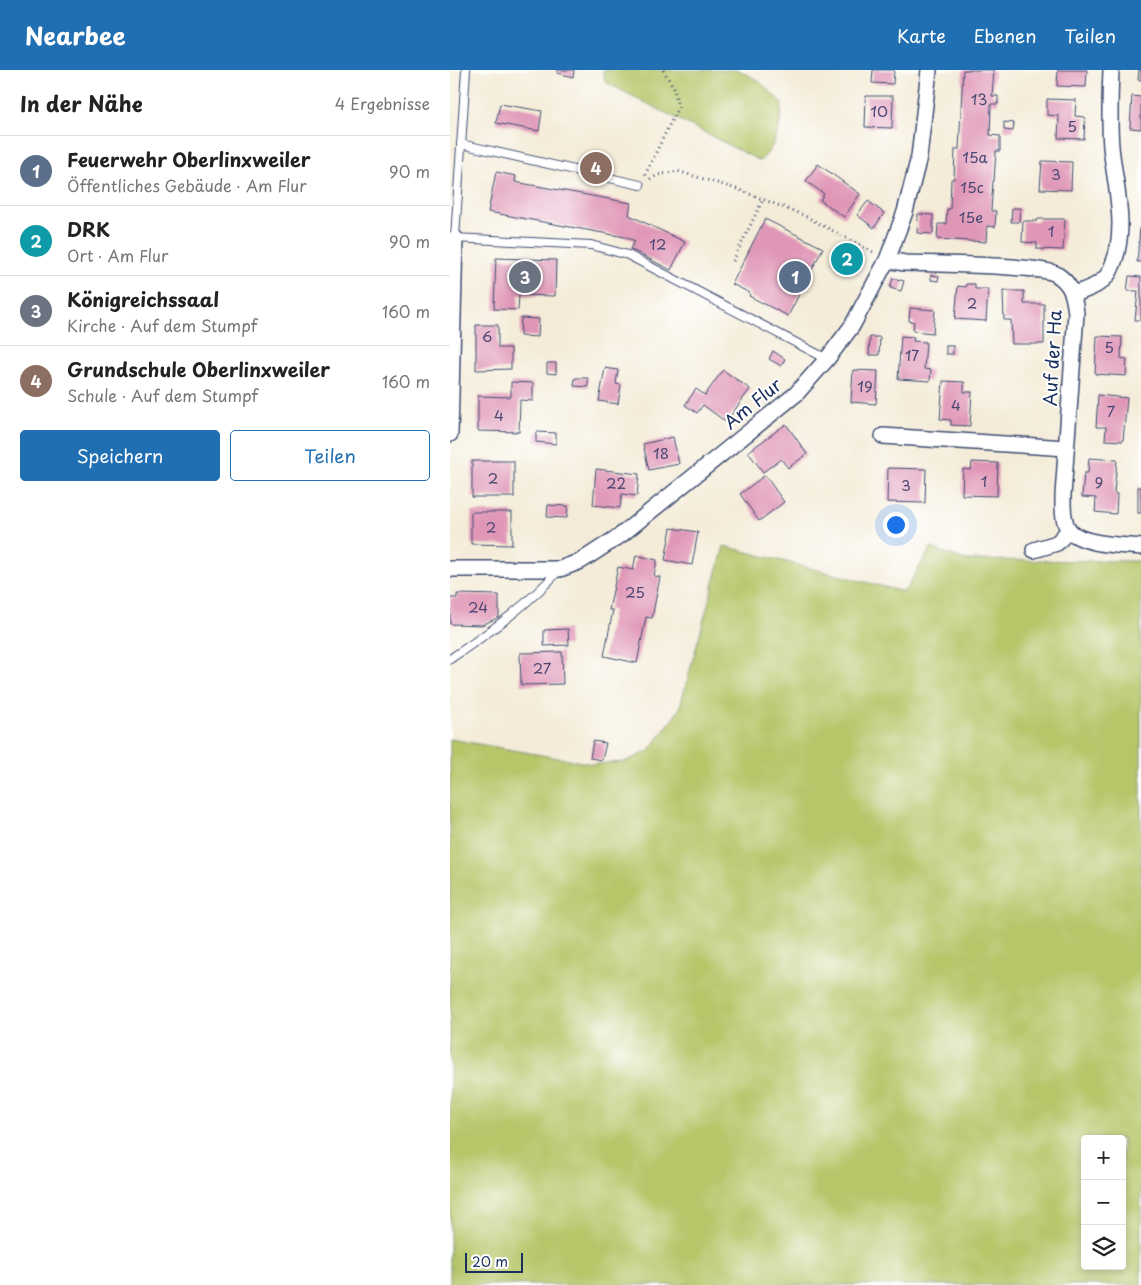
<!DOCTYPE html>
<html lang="de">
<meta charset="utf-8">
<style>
body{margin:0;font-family:"Playpen Sans",sans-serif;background:#f6f6f6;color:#222}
.controls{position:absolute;right:15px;bottom:15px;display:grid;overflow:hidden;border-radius:5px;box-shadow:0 2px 8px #0003}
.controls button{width:45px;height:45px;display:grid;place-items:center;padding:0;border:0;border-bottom:1px solid #e0e0e0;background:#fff;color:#222;font:25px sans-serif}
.scale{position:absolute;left:15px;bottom:12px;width:58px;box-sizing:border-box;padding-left:5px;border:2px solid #1b2f5e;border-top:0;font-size:14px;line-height:18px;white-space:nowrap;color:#1b2f5e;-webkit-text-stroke:4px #fff;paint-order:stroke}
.you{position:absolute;left:445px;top:454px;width:18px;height:18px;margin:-12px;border:4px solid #fff;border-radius:50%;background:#1a73e8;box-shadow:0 0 0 8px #1a73e833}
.badge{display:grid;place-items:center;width:32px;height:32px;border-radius:50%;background:#1f6fb2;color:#fff;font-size:16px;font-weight:700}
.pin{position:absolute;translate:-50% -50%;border:2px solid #fff;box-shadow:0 1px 5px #0006}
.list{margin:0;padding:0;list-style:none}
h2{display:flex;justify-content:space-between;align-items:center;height:65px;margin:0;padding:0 20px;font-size:21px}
h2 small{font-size:16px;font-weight:400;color:#767676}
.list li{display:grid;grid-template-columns:32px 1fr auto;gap:15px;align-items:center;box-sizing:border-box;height:70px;padding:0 20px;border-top:1px solid #e0e0e0}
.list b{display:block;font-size:19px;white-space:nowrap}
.list p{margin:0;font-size:16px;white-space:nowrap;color:#767676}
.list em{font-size:16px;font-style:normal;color:#767676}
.actions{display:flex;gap:10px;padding:15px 20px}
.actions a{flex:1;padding:11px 0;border:1px solid #1f6fb2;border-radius:5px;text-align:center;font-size:18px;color:#1f6fb2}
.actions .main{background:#1f6fb2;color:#fff}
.icon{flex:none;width:28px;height:28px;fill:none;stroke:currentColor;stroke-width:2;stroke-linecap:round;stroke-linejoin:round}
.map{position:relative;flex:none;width:691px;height:1215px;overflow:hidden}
header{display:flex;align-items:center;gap:30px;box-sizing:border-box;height:70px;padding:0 25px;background:#1f6fb2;color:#fff}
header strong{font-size:24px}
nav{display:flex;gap:28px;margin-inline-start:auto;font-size:18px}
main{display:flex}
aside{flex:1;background:#fff}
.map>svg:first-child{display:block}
</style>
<header>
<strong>Nearbee</strong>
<nav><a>Karte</a><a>Ebenen</a><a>Teilen</a></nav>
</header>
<main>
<aside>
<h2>In der Nähe<small>4 Ergebnisse</small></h2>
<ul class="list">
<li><span class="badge" style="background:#5c6f8a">1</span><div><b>Feuerwehr Oberlinxweiler</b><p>Öffentliches Gebäude · Am Flur</p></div><em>90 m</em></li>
<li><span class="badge" style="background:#0f9aa8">2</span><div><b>DRK</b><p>Ort · Am Flur</p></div><em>90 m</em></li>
<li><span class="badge" style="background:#6b7280">3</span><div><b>Königreichssaal</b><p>Kirche · Auf dem Stumpf</p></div><em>160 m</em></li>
<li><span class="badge" style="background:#8d6e63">4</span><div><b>Grundschule Oberlinxweiler</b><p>Schule · Auf dem Stumpf</p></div><em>160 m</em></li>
</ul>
<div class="actions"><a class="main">Speichern</a><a>Teilen</a></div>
</aside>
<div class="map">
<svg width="691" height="1215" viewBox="0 0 691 1215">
<rect width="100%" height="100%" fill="#fff"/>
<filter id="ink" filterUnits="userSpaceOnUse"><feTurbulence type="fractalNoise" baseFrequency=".02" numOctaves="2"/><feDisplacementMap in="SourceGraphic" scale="10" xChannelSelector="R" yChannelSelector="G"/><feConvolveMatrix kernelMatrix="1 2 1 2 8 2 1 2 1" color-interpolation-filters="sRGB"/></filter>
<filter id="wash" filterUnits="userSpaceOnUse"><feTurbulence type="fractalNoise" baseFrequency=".0096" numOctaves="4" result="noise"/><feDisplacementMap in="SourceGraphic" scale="20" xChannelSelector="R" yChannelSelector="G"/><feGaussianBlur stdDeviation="1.12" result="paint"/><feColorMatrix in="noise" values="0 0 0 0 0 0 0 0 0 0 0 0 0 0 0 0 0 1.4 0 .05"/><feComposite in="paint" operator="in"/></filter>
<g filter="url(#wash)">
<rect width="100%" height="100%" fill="#f4ecd8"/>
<g fill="#b6c669" stroke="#687a64" fill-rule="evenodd">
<path d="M 153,0 L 289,0 L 309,11 L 332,33 C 331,55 327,76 310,91 L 155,12 Z"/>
<path d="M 274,476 L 454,522 L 481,478 L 516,490 L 691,491 L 691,1215 L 0,1215 L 0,669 L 143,694 L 174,692 L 199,681 L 229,640 ZM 635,1069 L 672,1069 L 672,1196 L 635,1196 Z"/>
</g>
<g id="blocks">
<g fill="#e097b7">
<path d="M 107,0 L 124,0 L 123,7 L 107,3 Z"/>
<path d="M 423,0 L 444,0 L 443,14 L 422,13 Z"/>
<path d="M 513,0 L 544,0 L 542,26 L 548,26 L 548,34 L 541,34 L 540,65 L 550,66 L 550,81 L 546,81 L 544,111 L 543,111 L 541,141 L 546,141 L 545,157 L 537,156 L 536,172 L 487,169 L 488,154 L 496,154 L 497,139 L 500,139 L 501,109 L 504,109 L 505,79 L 509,79 Z"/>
<path d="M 608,0 L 637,0 L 636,17 L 607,16 Z"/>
<path d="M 689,0 L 691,0 L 691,10 L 688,10 Z"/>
<path d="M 416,26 L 443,26 L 442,58 L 415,57 Z"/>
<path d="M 682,26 L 691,27 L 691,59 L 680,58 Z"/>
<path d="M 597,29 L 626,30 L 625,46 L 635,47 L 634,69 L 608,68 L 609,46 L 597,45 Z"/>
<path d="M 50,34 L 92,41 L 89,61 L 46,53 Z"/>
<path d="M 554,52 L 564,53 L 563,61 L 554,60 Z"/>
<path d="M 592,91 L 622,92 L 621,120 L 590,119 Z"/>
<path d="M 368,94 L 410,124 L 394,147 L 370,130 L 374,124 L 356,111 Z"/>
<path d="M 46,102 L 66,106 L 65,112 L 181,133 L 179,145 L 235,172 L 221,200 L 180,179 L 185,171 L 175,167 L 38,142 Z"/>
<path d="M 418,131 L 434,143 L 424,158 L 407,145 Z"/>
<path d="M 562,138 L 570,138 L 569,152 L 561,152 Z"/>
<path d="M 468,144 L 483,145 L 483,164 L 467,163 Z"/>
<path d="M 315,149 L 373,178 L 338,246 L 299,226 L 300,223 L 282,214 Z"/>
<path d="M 588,149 L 615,149 L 613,180 L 587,179 L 587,173 L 572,172 L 573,151 L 587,151 Z"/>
<path d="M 690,158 L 691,158 L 691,192 L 687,192 Z"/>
<path d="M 390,176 L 411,186 L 403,202 L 382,191 Z"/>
<path d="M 46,188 L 106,190 L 105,226 L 69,225 L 68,240 L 44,239 Z"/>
<path d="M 481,205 L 489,206 L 488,211 L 481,210 Z"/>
<path d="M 679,206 L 691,207 L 691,250 L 685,250 L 688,221 L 677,221 Z"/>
<path d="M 443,208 L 454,211 L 451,221 L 440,218 Z"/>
<path d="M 516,214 L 525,214 L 525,219 L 538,219 L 536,251 L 505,249 L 508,216 L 516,217 Z"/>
<path d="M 553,221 L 574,221 L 574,234 L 594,234 L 594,274 L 562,274 L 561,250 L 554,250 Z"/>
<path d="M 460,238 L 485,240 L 483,263 L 463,261 L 464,252 L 459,251 Z"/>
<path d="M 71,248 L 89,249 L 88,267 L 70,266 Z"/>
<path d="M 26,255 L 48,255 L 48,278 L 61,278 L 61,299 L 26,300 Z"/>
<path d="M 451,266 L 464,267 L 463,271 L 476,272 L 474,299 L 481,300 L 480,311 L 448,309 Z"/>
<path d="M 647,266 L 672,267 L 671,288 L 677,289 L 676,306 L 645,304 Z"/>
<path d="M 420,267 L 430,267 L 429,285 L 419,285 Z"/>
<rect x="496" y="276" width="7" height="8"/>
<path d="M 323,281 L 335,289 L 331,296 L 319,289 Z"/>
<path d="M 97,293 L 106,293 L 106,304 L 97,303 Z"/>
<path d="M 155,298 L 168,300 L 166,314 L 171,315 L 168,334 L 149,331 Z"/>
<path d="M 273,300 L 300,319 L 276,352 L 253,335 L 247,343 L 235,335 L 246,319 L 255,325 Z"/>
<path d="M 403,300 L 428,301 L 426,334 L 401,332 Z"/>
<path d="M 125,308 L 138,308 L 138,317 L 124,316 Z"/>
<path d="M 493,311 L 514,312 L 514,322 L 522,322 L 520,356 L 501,355 L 501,350 L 490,349 Z"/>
<path d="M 61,312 L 83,313 L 83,331 L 70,330 L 69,362 L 28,361 L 28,326 L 61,327 Z"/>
<path d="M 648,325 L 677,328 L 673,371 L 655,370 L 656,357 L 646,357 Z"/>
<path d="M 336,354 L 357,384 L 338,398 L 331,389 L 313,402 L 298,382 Z"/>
<path d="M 86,362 L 106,363 L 106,374 L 86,372 Z"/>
<path d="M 223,367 L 229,394 L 199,400 L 193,374 Z"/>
<path d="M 639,388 L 667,390 L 664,423 L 667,424 L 666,444 L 645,442 L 646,428 L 632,427 L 634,403 L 638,403 Z"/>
<rect x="22" y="391" width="42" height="36"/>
<path d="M 522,392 L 548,393 L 547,426 L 512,425 L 513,399 L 521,400 Z"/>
<path d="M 438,398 L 476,399 L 475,433 L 437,432 Z"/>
<path d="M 146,399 L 189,404 L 187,426 L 172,424 L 170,438 L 143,435 Z"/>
<path d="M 315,405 L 334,432 L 309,451 L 290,424 Z"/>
<rect x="688" y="417" width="3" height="26"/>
<path d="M 98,435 L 118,436 L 117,448 L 97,447 Z"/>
<path d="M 21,442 L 62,442 L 62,475 L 21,474 Z"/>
<path d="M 221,458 L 248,462 L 242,495 L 215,490 Z"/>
<path d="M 186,485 L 207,490 L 204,506 L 210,507 L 202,548 L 196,547 L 187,593 L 154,586 L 163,540 L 159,540 L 168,497 L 183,500 Z"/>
<path d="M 7,524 L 49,525 L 49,547 L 32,555 L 0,554 L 0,528 L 7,528 Z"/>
<path d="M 118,559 L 119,575 L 94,576 L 94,560 Z"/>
<path d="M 112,582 L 113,614 L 71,615 L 70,583 Z"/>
<path d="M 143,671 L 156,673 L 152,690 L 140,688 Z"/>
</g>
</g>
</g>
<g filter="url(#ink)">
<use href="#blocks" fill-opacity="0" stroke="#3c4b70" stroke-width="1"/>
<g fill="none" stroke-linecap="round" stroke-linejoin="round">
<g stroke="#3c4b70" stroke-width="10">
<g id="lane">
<path d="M 16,0 L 5,168 L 141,175 L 178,185 L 377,289"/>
<path d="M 11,74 L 190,115"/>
<path d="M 0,589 C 40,562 78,535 110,499"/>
</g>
</g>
<g stroke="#3c4b70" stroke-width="18">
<g id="street">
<path d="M 437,190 L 455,193 C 481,194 590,195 606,204 C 622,214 624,226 626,243 L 613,425 C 613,436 612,451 619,460 C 631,475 673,475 691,477"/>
<path d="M 624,224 C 638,219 655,214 661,199 C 679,161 665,116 661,77 C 659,51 660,26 661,0"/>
<path d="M 0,364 L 5,168"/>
<path d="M 433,366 L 616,378"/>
<path d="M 584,480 L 607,473 L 619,460"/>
<path d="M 0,499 L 110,499 L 131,491 L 171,465 L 346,324 L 377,289 L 402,256 L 437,190 L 455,142 L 469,87 L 479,0"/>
</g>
</g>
<g stroke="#3c4b70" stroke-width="3" stroke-dasharray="1 4" stroke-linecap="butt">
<path d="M 195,105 L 228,37 L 224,18 L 213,0"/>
<path d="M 200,109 L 208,105 L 227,101 L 287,119 L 353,145 L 423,182"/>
<path d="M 283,191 L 313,129"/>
</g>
<use href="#lane" stroke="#fff" stroke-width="8"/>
<use href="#street" stroke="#fff" stroke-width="15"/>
</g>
</g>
<g text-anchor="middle" stroke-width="4" stroke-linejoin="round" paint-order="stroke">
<g font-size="15" fill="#4c4974">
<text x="529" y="35">13</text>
<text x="429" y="47">10</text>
<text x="622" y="62">5</text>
<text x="525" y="93">15a</text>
<text x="606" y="110">3</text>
<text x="522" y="123">15c</text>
<text x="521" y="153">15e</text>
<text x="601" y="167">1</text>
<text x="208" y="180">12</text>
<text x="522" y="239">2</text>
<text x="37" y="272">6</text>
<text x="659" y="283">5</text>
<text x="462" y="291">17</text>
<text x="415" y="322">19</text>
<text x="506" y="341">4</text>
<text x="661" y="347">7</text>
<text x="49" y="351">4</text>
<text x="211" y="389">18</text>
<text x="43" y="414">2</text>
<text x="534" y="417">1</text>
<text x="649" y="418">9</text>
<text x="166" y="419">22</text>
<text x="456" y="421">3</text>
<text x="41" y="463">2</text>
<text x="185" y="528">25</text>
<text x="28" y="543">24</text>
<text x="92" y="604">27</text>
</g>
<g font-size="18" fill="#1b2f5e" stroke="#fff">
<text transform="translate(603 288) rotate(-87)" y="6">Auf der Ha</text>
<text transform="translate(303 334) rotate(-39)" y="6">Am Flur</text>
</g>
</g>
</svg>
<div class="controls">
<button>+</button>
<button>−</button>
<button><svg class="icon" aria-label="layers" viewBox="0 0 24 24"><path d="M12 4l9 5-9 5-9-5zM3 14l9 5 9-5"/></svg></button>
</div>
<div class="scale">20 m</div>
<div class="you"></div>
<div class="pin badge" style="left:345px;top:207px;background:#5c6f8a">1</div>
<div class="pin badge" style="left:397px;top:189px;background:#0f9aa8">2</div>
<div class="pin badge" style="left:75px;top:207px;background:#6b7280">3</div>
<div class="pin badge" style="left:146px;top:98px;background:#8d6e63">4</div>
</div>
</main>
